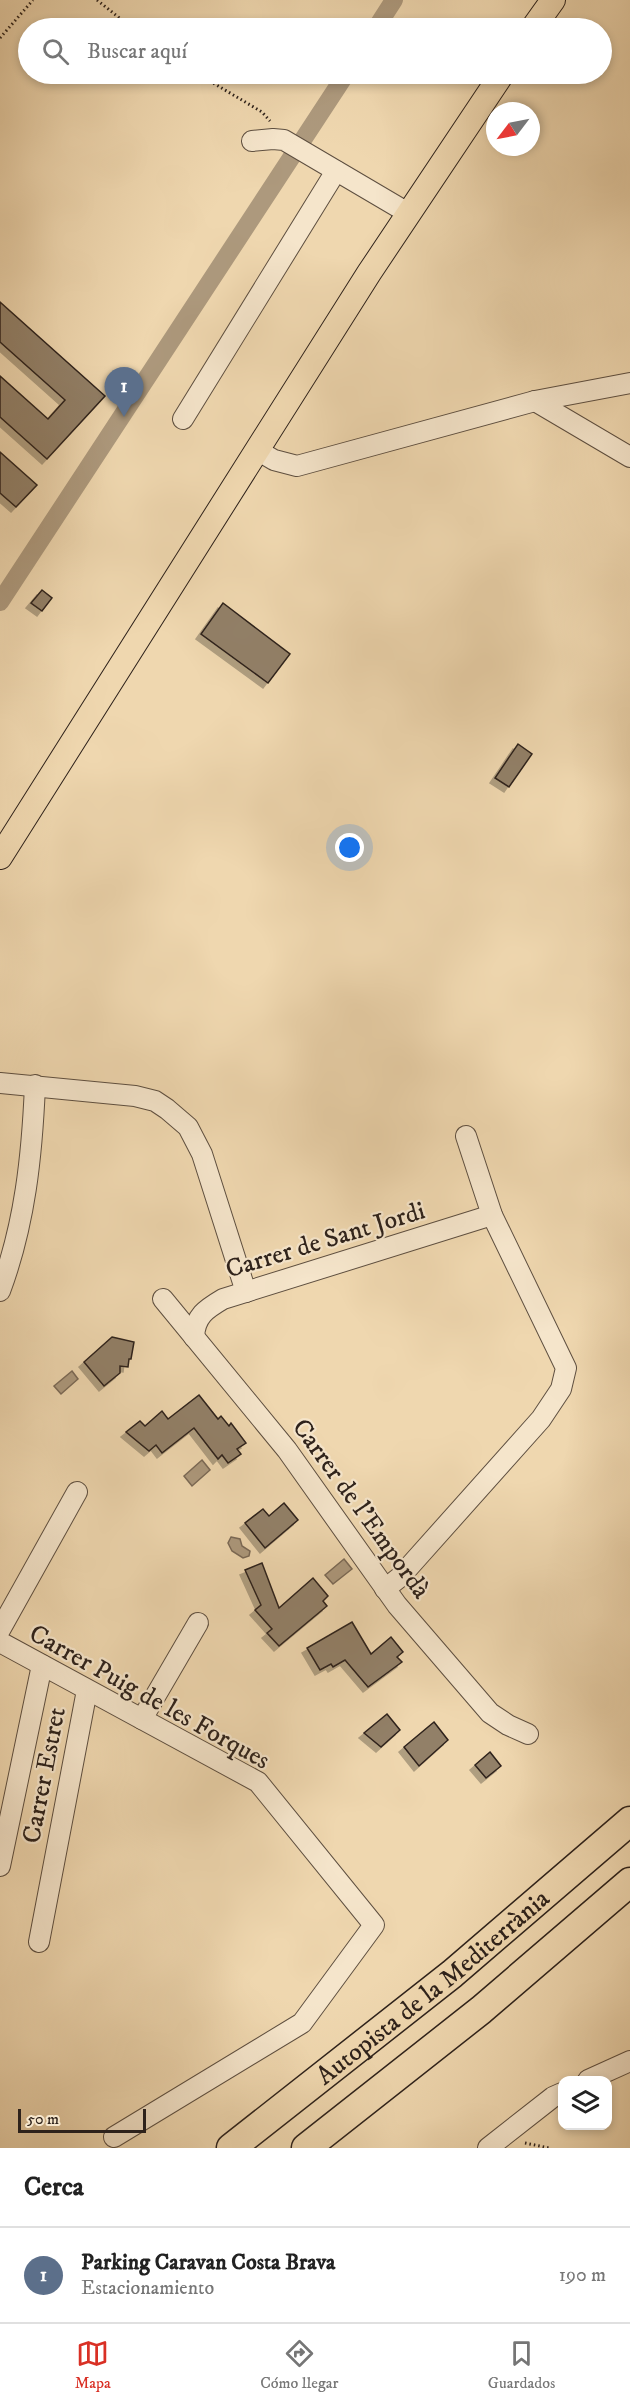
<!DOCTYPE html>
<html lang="es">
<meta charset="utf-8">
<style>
body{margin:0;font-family:"IM FELL DW Pica",serif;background:#f2f2f2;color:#222}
.controls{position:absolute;right:18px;bottom:18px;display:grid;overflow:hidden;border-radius:12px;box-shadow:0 3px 9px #0003}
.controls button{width:54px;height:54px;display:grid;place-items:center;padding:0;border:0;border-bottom:2px solid #e0e0e0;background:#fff;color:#222;font:30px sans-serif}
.compass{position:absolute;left:486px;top:102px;width:54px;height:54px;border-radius:50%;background:#fff;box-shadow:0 3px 9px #0003;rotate:238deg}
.scale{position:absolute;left:18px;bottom:15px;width:128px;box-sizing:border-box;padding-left:6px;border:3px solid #2e221b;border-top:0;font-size:16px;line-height:21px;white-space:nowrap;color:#2e221b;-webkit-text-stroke:4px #f5e5cb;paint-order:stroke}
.you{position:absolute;left:350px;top:848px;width:21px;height:21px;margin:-15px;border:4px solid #fff;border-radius:50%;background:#1a73e8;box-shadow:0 0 0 9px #1a73e833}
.badge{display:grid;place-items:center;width:39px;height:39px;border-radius:50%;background:#d93025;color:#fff;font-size:20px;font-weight:700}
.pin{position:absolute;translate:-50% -50px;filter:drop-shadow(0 2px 3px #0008)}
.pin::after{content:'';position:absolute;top:32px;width:21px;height:18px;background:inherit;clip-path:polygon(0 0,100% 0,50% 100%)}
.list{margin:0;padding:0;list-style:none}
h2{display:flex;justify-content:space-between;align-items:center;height:78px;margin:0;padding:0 24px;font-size:26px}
h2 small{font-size:20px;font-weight:400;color:#767676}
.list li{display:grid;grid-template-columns:39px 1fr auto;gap:18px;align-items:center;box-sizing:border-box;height:96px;padding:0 24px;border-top:2px solid #e0e0e0}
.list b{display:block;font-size:22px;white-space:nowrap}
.list p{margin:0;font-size:20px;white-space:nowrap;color:#767676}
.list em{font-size:20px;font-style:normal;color:#767676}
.icon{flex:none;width:33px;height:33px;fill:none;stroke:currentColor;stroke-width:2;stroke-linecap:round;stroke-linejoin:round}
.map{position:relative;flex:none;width:630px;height:2148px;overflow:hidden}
.search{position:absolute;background:#fff;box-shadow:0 3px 9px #0003;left:18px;right:18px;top:18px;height:66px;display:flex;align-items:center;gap:15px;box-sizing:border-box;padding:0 21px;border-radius:33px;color:#767676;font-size:22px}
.sheet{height:174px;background:#fff}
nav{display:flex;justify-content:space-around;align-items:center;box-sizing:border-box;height:84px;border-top:2px solid #e0e0e0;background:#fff;font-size:16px;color:#767676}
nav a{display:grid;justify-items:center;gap:3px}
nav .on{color:#d93025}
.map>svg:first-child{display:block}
</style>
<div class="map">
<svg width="630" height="2148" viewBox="0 0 630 2148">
<defs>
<filter id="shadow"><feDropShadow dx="-5" dy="5" stdDeviation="0" flood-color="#0004"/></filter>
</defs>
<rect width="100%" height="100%" fill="#efd7af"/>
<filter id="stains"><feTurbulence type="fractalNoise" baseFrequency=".00333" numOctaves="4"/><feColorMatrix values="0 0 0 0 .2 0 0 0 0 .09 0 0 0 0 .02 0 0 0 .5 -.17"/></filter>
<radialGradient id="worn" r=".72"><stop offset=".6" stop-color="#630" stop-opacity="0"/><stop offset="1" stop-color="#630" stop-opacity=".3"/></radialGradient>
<g fill="#ad997d" stroke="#7a6956" stroke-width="1.5">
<path d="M 72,1371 L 78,1379 L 61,1394 L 54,1386 Z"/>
<path d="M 202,1460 L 210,1470 L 192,1486 L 184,1476 Z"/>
<path d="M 231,1537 L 240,1539 L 242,1546 L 250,1551 L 249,1556 L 243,1558 L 232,1551 L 228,1543 Z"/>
<path d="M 344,1559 L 352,1569 L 333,1584 L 325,1575 Z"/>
</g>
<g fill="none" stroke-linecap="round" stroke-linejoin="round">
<g stroke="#ad997d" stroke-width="18">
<path d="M 376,28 L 394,0"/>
<path d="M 0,602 L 346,74"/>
</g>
</g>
<g fill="#928068" stroke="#2e221b" stroke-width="1.5" filter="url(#shadow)">
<path d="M 0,302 L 105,396 L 47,459 L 0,417 L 0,376 L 48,419 L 65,400 L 0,342 Z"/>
<path d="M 0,452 L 37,485 L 16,507 L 0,493 Z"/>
<path d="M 42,590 L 52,598 L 42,611 L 31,603 Z"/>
<path d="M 223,603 L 290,654 L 268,683 L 201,634 Z"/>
<path d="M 518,744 L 532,754 L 509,787 L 495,778 Z"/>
<path d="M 112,1337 L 134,1342 L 131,1359 L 129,1359 L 128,1367 L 120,1366 L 120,1373 L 104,1386 L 84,1362 Z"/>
<path d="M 199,1395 L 218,1419 L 221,1416 L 229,1426 L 231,1423 L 246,1443 L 237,1449 L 241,1454 L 228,1463 L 222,1455 L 218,1459 L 194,1428 L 162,1453 L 156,1445 L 149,1451 L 126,1432 L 140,1421 L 145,1426 L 162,1411 L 168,1419 Z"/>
<path d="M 284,1503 L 298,1520 L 265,1548 L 245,1523 L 263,1509 L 269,1516 Z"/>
<path d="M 262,1563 L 279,1608 L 313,1578 L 328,1596 L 323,1601 L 327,1606 L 279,1646 L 267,1633 L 272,1629 L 255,1610 L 261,1605 L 245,1570 Z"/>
<path d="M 352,1622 L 371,1654 L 391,1637 L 403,1652 L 397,1657 L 402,1662 L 368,1687 L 345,1660 L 333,1667 L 331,1664 L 320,1670 L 307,1648 Z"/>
<path d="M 387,1714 L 400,1730 L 381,1747 L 364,1733 Z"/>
<path d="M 434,1722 L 448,1740 L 419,1766 L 404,1747 Z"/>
<path d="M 490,1752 L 501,1766 L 486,1778 L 475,1765 Z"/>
</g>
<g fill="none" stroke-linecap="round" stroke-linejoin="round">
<g stroke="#5e4f40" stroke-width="22">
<g id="minor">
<path d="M 252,141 L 273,139 L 284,140 L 408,213"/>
<path d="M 535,401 L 630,457"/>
<path d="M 183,419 L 336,171"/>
<path d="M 257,450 L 274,460 L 297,466 L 535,401 L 630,383"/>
<path d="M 0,1083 L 135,1096 L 155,1101 L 167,1109 L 188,1127 L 202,1154 L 246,1292"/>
<path d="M 0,1291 C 25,1224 32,1156 35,1085"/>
<path d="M 163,1299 L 287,1450 L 397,1605 L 490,1713 L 508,1725 L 528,1734"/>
<path d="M 194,1337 C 195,1316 206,1309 223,1299 L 492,1215"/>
<path d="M 385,1589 L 400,1577 L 541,1419 L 561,1389 L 566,1368 L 492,1215 L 466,1136"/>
<path d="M 0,1630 L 77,1492"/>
<path d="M 0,1642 L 258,1782 L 374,1925 L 302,2023 L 114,2137"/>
<path d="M 142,1719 L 198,1623"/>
<path d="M 0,1866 L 42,1665"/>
<path d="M 39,1942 L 87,1690"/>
<path d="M 588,2080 L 630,2061"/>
<path d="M 488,2148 L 553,2097 L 562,2093"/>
</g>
</g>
<g stroke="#2e221b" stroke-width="26">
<g id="major">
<path d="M 533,28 L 553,0"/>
<path d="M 0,857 L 369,273 L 502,74"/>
</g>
</g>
<g stroke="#2e221b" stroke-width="31">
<g id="highway">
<path id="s1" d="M 231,2148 L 452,1974 L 630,1821"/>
<path d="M 306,2148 L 481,2010 L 630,1882"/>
</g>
</g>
<g stroke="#2e221b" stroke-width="3" stroke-dasharray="1.5 3" stroke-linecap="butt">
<path d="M 97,0 L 132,28"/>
<path d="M 0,38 L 33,0"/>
<path d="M 198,74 L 262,112 L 270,121"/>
<path d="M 525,2143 L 549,2148"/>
</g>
<use href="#minor" stroke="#f5e5cb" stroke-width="20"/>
<use href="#major" stroke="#efd7af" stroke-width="24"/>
<use href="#highway" stroke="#efd7af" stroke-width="28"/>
</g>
<g text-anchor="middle" stroke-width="4.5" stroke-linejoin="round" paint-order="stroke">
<g font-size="26" fill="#2e221b" stroke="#f5e5cb">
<text transform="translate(325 1239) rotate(-17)" y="9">Carrer de Sant Jordi</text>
<text transform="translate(362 1508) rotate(54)" y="9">Carrer de l'Empordà</text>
<text transform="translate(150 1696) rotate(29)" y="9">Carrer Puig de les Forques</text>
<text transform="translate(43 1775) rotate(-79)" y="9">Carrer Estret</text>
<text dy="9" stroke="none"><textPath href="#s1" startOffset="258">Autopista de la Mediterrània</textPath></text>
</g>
</g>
<rect width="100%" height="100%" filter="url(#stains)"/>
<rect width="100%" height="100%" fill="url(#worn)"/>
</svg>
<div class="controls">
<button><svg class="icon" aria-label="layers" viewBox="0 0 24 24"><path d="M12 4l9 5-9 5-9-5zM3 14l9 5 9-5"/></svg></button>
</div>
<svg class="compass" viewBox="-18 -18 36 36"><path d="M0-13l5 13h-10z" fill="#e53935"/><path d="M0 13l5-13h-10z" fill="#767676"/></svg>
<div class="scale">50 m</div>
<div class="you"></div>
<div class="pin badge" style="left:124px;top:417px;background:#5c6f8a">1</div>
<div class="search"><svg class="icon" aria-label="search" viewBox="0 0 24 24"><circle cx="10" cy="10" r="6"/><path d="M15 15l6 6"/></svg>Buscar aquí</div>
</div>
<section class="sheet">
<h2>Cerca<small></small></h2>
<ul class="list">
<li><span class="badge" style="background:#5c6f8a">1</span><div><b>Parking Caravan Costa Brava</b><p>Estacionamiento</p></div><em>190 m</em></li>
</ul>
</section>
<nav>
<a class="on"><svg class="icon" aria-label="map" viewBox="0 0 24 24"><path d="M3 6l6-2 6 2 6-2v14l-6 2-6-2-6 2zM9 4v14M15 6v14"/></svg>Mapa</a>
<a><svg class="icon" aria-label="directions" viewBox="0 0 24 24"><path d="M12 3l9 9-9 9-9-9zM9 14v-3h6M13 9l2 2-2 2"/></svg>Cómo llegar</a>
<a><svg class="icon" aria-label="saved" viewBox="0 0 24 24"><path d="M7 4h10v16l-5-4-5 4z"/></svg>Guardados</a>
</nav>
